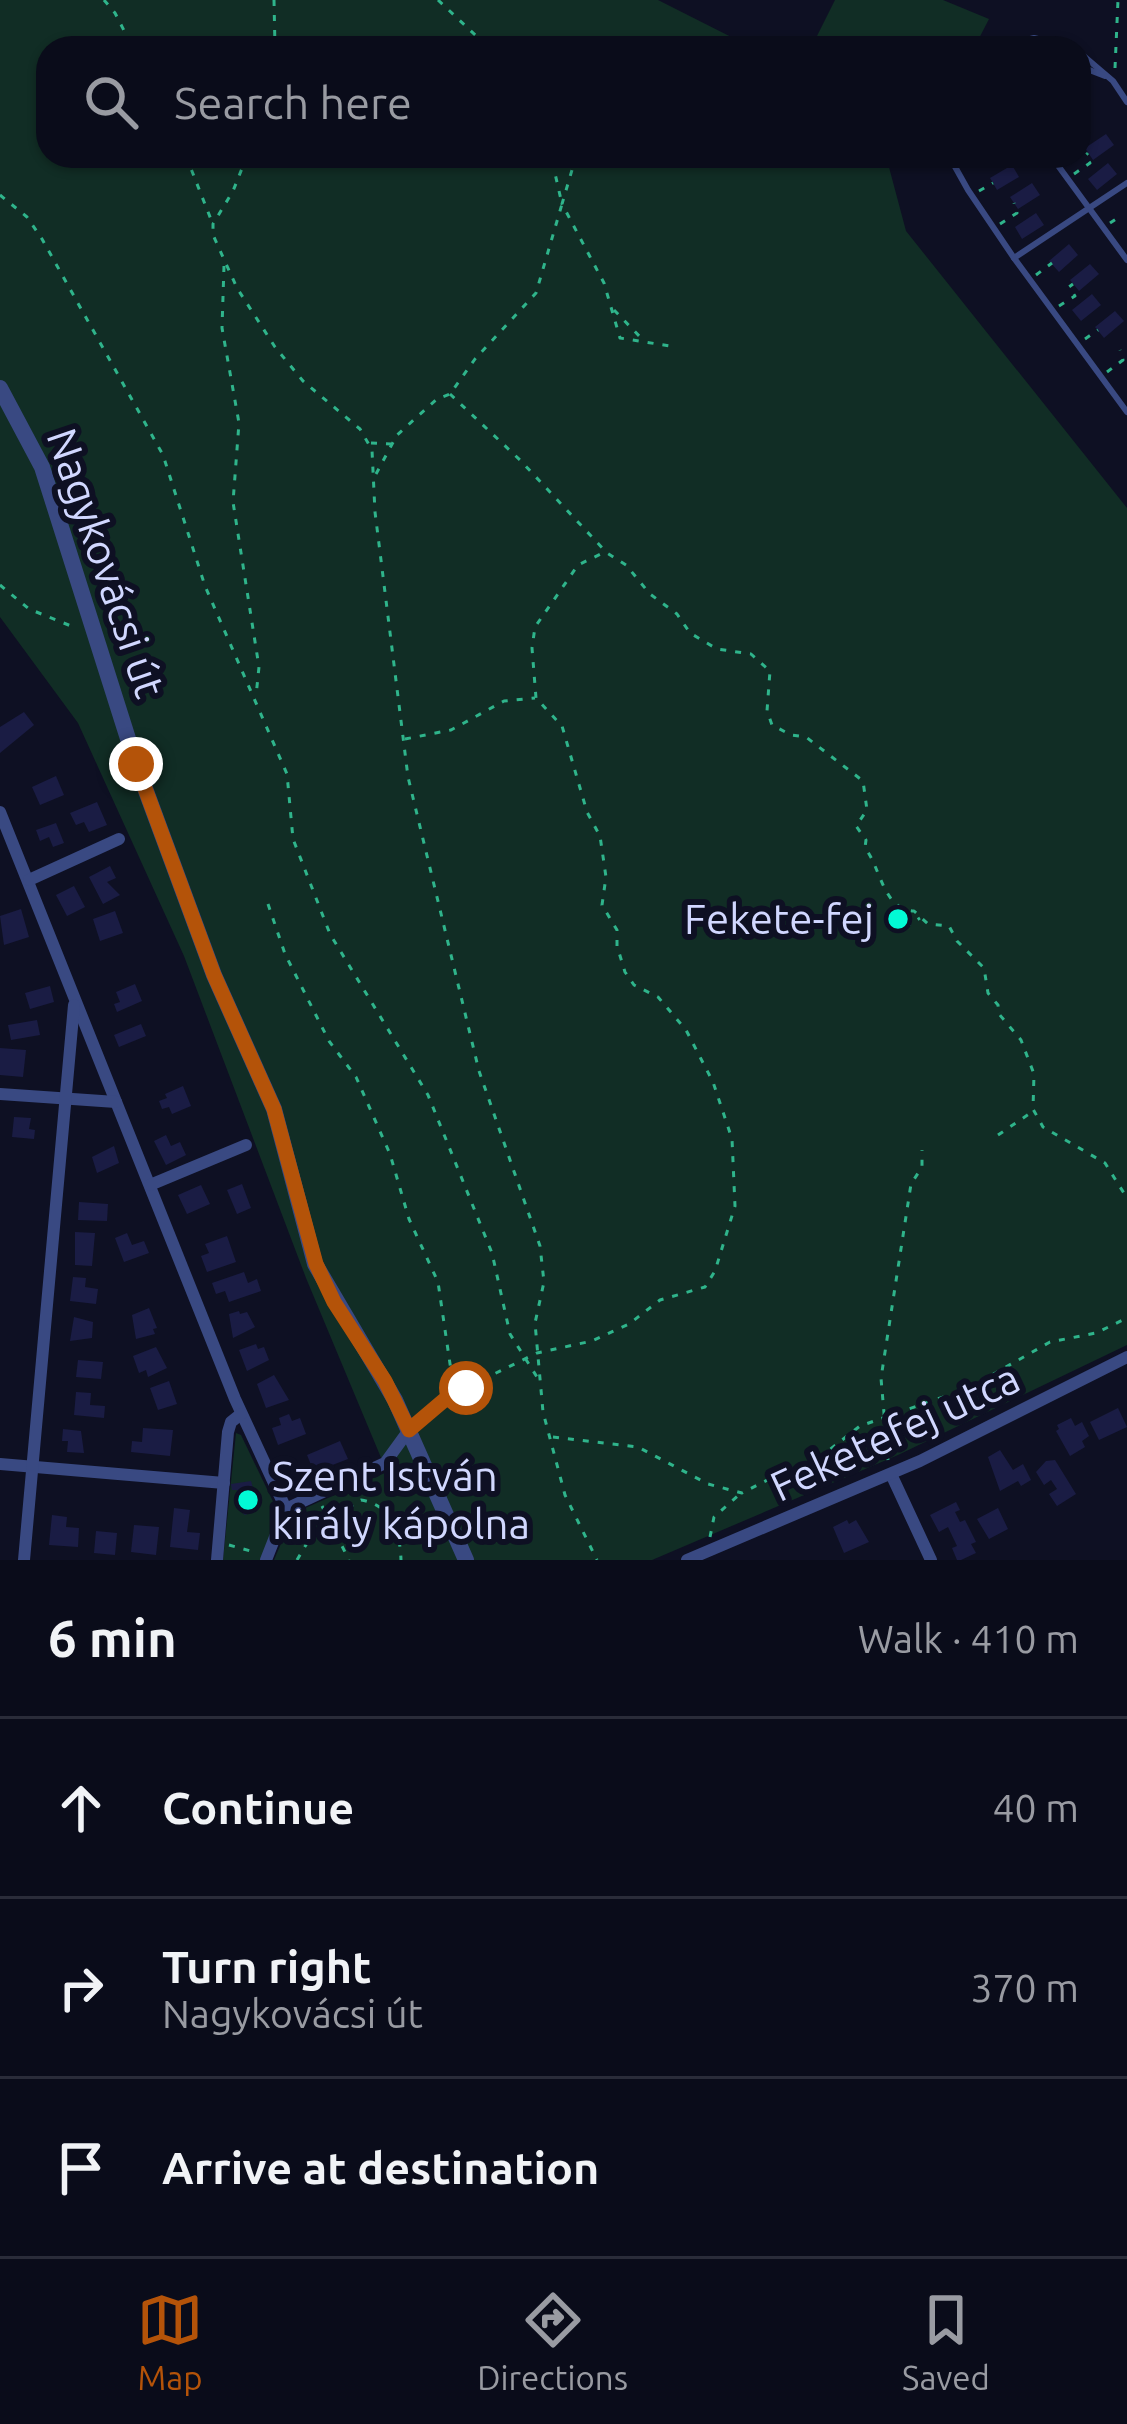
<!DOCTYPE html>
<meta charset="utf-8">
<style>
body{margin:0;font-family:Ubuntu,sans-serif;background:#131523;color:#f1f3f6}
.stop{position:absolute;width:36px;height:36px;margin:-27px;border:9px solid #b45309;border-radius:50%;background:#fff}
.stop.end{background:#b45309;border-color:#fff;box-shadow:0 3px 12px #0008}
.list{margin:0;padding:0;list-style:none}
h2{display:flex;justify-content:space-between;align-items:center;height:156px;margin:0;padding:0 48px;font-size:51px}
h2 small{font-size:39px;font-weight:400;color:#999ba2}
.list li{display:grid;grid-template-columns:78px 1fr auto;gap:36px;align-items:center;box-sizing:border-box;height:180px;padding:0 48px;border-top:3px solid #2a2c39}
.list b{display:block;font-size:45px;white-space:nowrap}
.list p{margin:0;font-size:39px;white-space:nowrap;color:#999ba2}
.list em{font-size:39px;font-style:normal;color:#999ba2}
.icon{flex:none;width:66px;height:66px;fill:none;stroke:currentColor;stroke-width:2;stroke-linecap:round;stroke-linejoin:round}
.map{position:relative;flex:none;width:1127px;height:1560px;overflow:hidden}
.search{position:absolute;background:#0a0c1a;box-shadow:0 3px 9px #0004;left:36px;right:36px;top:36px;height:132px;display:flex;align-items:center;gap:30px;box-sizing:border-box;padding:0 42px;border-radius:36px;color:#999ba2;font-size:45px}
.sheet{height:696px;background:#0a0c1a}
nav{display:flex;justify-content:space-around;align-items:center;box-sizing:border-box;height:168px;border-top:3px solid #2a2c39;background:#0a0c1a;font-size:33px;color:#999ba2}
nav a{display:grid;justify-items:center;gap:6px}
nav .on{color:#b45309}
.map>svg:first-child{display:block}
</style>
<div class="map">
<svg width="1127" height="1560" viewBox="0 0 1127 1560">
<rect width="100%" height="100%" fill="#0e1023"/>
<g fill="#112d25">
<path d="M 0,0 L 658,0 L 753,48 L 48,48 L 48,156 L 886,156 L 906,231 L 1127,508 L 1127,1345 L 898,1455 L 652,1560 L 274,1560 L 294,1513 L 387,1472 L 306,1278 L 184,956 L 78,723 L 0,617 Z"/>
<path d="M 835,0 L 943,0 L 989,19 L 974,48 L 811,48 Z"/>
<path d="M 236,1433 L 241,1435 L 279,1514 L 261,1560 L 223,1560 Z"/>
</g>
<g fill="#1a1c44">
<path d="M 1106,134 L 1114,145 L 1093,160 L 1085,148 Z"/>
<path d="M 1108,163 L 1117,174 L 1097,190 L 1088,179 Z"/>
<path d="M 1012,165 L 1019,177 L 997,190 L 990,178 Z"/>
<path d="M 1032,183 L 1040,195 L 1018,209 L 1010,197 Z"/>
<path d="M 1036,213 L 1044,225 L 1022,239 L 1015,227 Z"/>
<path d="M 1069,244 L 1078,255 L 1059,272 L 1049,261 Z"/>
<path d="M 1090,264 L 1099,274 L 1079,291 L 1070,280 Z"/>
<path d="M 1092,294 L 1101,305 L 1081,321 L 1072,310 Z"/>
<path d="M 1115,311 L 1124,321 L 1104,338 L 1095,327 Z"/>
<path d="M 24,712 L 34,725 L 0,753 L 0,727 Z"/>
<path d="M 56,776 L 64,795 L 40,805 L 32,787 Z"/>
<path d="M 97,802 L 107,825 L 89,832 L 84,822 L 76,825 L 70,813 Z"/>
<path d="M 56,823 L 64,843 L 53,847 L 49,837 L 40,841 L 36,830 Z"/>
<path d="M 110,866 L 116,878 L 107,882 L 120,895 L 103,904 L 89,877 Z"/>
<path d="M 74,886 L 85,907 L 67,916 L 56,895 Z"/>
<path d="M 21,909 L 29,937 L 4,945 L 0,916 Z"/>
<path d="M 115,911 L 123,933 L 100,941 L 93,919 Z"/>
<path d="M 135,984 L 142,1001 L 117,1012 L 114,1004 L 120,1002 L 116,992 Z"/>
<path d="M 50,986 L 54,1002 L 30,1009 L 25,993 Z"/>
<path d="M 37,1020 L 40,1035 L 11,1040 L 8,1025 Z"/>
<path d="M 141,1024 L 146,1036 L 119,1047 L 114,1035 Z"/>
<path d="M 0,1048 L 26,1050 L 23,1077 L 0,1075 Z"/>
<path d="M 183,1086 L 191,1106 L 172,1114 L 169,1107 L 162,1109 L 159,1101 L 167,1098 L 165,1094 Z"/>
<path d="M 14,1117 L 31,1118 L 29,1129 L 35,1130 L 34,1139 L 12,1137 Z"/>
<path d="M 166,1135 L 171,1146 L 180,1142 L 186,1155 L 166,1165 L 154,1141 Z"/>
<path d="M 114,1146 L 119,1163 L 97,1173 L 92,1157 Z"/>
<path d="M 242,1184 L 251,1208 L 237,1214 L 227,1190 Z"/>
<path d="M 201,1185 L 210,1204 L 187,1214 L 178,1195 Z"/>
<path d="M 79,1202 L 108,1204 L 107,1221 L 78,1220 Z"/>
<path d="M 75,1232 L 95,1233 L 92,1266 L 75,1265 Z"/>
<path d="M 127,1233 L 132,1245 L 144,1241 L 149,1253 L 124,1262 L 115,1238 Z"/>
<path d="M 227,1236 L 236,1262 L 207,1272 L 201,1256 L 209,1253 L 205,1244 Z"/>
<path d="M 244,1272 L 248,1283 L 257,1279 L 261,1291 L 229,1302 L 225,1291 L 216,1294 L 212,1283 Z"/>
<path d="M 73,1277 L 86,1278 L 85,1287 L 98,1289 L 96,1304 L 70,1301 Z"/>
<path d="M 149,1308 L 157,1328 L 153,1329 L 155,1334 L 136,1339 L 132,1315 Z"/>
<path d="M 239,1311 L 240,1314 L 247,1312 L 255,1327 L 233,1338 L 229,1314 Z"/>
<path d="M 74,1317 L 93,1322 L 92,1338 L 70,1341 Z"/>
<path d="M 256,1344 L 258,1349 L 264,1347 L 269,1360 L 247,1371 L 239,1350 Z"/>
<path d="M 156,1347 L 167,1368 L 148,1377 L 146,1370 L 139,1373 L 133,1356 Z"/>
<path d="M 78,1360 L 103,1362 L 101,1379 L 76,1377 Z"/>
<path d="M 274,1375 L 289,1400 L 266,1408 L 257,1384 Z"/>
<path d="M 169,1381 L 177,1404 L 158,1410 L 150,1388 Z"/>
<path d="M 76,1392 L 91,1393 L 90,1405 L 105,1406 L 104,1418 L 74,1415 Z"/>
<path d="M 1118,1408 L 1127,1427 L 1099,1440 L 1090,1422 Z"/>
<path d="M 289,1414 L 292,1421 L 300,1418 L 306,1434 L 278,1445 L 272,1428 L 281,1425 L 279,1418 Z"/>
<path d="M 1071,1418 L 1075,1426 L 1082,1422 L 1089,1436 L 1082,1441 L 1085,1447 L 1070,1456 L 1056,1431 L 1059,1429 L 1057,1425 Z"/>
<path d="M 143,1428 L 173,1430 L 170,1456 L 131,1452 L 132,1441 L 142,1442 Z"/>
<path d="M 63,1429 L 81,1431 L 84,1453 L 67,1452 L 68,1441 L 62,1441 Z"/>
<path d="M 340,1441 L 348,1459 L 314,1472 L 307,1455 Z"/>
<path d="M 1000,1450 L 1013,1470 L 1023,1464 L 1031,1480 L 1021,1486 L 1018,1481 L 1000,1491 L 988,1457 Z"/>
<path d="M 1055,1460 L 1076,1494 L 1057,1506 L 1049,1494 L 1057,1489 L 1051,1480 L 1044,1485 L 1036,1472 L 1046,1461 Z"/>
<path d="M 251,1481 L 259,1509 L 245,1515 L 240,1511 L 237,1490 L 232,1490 L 231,1484 Z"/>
<path d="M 956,1502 L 960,1510 L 955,1512 L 960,1522 L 965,1520 L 976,1542 L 971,1544 L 976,1553 L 961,1560 L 957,1560 L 952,1548 L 957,1546 L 948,1527 L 939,1532 L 930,1515 Z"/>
<path d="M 174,1508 L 190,1510 L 187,1532 L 200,1533 L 198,1550 L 170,1547 Z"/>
<path d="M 998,1508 L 1008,1529 L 989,1539 L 977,1519 Z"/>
<path d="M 52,1515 L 67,1517 L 66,1527 L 79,1528 L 78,1547 L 49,1545 Z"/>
<path d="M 847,1520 L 849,1524 L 856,1520 L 869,1542 L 844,1553 L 833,1527 Z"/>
<path d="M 134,1525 L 159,1527 L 156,1555 L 131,1552 Z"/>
<path d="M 96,1531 L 117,1533 L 115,1555 L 94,1553 Z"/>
</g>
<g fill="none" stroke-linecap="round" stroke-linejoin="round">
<g stroke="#2fb48b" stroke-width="3" stroke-dasharray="6 9" stroke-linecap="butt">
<path d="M 104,0 L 115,13 L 133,48"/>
<path d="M 274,0 L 275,48"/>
<path d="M 438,0 L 489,48"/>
<path d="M 1115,68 L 1118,0"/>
<path d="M 186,156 L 212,222"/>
<path d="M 247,156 L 233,191 L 213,224 L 213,235 L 237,288 L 275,347 L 303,381 L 360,429 L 372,450 L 375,512 L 408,777 L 479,1071 L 540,1246 L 544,1282 L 535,1323 L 543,1412 L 565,1495 L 597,1560"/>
<path d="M 567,156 L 572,170 L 562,204 L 604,283 L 620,338 L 670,346"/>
<path d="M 1074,174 L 1090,163 L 1085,156 L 1088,153"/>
<path d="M 979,191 L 993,183"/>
<path d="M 0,195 L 27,217 L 42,239 L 163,455 L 205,586 L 287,774 L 293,839 L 330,934 L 428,1095 L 492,1253 L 510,1334 L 537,1377"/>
<path d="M 1110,223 L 1122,215"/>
<path d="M 1000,224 L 1017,213 L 1014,203"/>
<path d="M 224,266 L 222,328 L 239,423 L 233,502 L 259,667 L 256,696"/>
<path d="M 1036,275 L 1052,263"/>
<path d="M 1059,306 L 1075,296 L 1069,287 L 1073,284"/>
<path d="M 614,310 L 645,342"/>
<path d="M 1085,339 L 1098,330"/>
<path d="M 1107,372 L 1123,360 L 1120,350"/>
<path d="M 450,394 L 520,460 L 607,553 L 626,565 L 650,594 L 677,614 L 690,633 L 717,649 L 751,654 L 770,671 L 767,711 L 772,725 L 791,735 L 806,737 L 863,781 L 867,810 L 856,826 L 866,840 L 865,848 C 881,868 883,910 914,911 L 928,924 L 949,926 L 957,941 L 984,968 L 988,993 L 998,1005 L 999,1014 L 1021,1040 L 1034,1074 L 1033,1109 L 1043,1127 L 1105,1163 L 1127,1198"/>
<path d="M 371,443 L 391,444"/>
<path d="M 376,474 L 397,435 L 437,399 L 450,394 L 475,359 L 536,293 L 562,204 L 551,156"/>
<path d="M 0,585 L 29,609 L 76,628"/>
<path d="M 405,739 L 451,730 L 504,701 L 535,698"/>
<path d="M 268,904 L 285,954 L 329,1041 L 356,1077 L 390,1154 L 409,1219 L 438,1282 L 454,1391"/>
<path d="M 894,918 L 897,924 L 905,927 L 920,918"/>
<path d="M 998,1135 L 1032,1112"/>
<path d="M 421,1422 L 449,1396 L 537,1353 L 592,1341 L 629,1324 L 660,1300 L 705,1287 L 715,1271 L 735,1206 L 732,1139 L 713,1082 L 686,1030 L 658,997 L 634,985 L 625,972 L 617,946 L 617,930 L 602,905 L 606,877 L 600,836 L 587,812 L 562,726 L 536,698 L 532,648 L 535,627 L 578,565 L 605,552"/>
<path d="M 553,1437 L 638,1447 L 708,1484 L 742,1493 L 783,1472 L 810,1465 L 860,1426 L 969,1388 L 1050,1342 L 1096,1333 L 1127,1318"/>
<path d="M 888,1460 L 881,1378 L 911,1184 L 922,1167 L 922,1150"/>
<path d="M 322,1506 L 349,1560"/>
<path d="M 710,1537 L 714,1517 L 740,1494"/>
<path d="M 229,1545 L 254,1552"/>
<path d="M 297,1560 L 316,1528 L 361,1500 C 392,1505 400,1532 401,1560"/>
</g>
<g stroke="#394982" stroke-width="6">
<path d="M 997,48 L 1034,38 L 1074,48"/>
<path d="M 1079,52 L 1113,81 L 1127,102"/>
<path d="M 1079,66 L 1105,76"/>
<path d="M 949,156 L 968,190 L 1014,258 L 1127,412"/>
<path d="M 1051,156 L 1127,260"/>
<path d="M 1014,258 L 1127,183"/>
</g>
<g stroke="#394982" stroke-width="12">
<path d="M 0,812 L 235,1399 L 286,1509 L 266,1560"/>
<path d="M 29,880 L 119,839"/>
<path d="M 0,1094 L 116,1102"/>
<path d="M 150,1185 L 246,1145"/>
<path d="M 0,1464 L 224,1483"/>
<path d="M 891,1474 L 931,1560"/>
<path d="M 286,1509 L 385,1463 L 409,1430"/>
<path d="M 24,1560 L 74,1005"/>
<path d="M 217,1560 L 228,1432 L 231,1422 L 241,1414"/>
<path d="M 687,1560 L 920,1461 L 1127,1357"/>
</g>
<path stroke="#394982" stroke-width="16" d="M 0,388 L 42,467 L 136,764 L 214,975 L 274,1109 L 315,1264 L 395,1400 L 466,1560"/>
</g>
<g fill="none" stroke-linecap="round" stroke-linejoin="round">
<path stroke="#b45309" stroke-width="15" d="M 136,764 L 214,975 L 274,1109 L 316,1264 L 334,1302 L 385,1381 L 409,1430 L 449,1396 L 466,1388"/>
</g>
<g fill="#02fad5" stroke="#0e1023" stroke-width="4.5">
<circle cx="898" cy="919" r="12"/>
<circle cx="248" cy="1500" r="12"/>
</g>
<g text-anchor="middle" stroke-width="12" stroke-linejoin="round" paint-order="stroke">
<g font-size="42" fill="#d1d7ff" stroke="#0e1023">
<text transform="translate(106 563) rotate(71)" y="15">Nagykovácsi út</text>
<text transform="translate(895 1432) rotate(-25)" y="15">Feketefej utca</text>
</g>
<g font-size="42" fill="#d1d7ff" stroke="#0e1023" text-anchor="end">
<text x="874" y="934">Fekete-fej</text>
<text x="272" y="1491" text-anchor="start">Szent István<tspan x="272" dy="48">király kápolna</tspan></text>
</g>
</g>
</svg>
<div class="stop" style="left:466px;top:1388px"></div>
<div class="stop end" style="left:136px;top:764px"></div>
<div class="search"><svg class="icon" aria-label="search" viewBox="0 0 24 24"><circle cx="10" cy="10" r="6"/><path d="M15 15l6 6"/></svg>Search here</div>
</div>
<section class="sheet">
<h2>6 min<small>Walk · 410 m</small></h2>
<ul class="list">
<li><svg class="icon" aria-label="ahead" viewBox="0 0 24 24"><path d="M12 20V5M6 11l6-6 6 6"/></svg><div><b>Continue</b></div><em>40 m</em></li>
<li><svg class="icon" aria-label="right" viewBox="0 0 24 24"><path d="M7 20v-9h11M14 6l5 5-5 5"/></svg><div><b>Turn right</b><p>Nagykovácsi út</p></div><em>370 m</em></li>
<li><svg class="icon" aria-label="arrive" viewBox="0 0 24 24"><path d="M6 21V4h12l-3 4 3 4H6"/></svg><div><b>Arrive at destination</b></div></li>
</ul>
</section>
<nav>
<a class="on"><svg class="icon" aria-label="map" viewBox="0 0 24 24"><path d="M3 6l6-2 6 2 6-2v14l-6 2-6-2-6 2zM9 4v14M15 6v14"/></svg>Map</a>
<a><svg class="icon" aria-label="directions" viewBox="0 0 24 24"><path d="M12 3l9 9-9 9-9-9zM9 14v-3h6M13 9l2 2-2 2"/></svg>Directions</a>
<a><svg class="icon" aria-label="saved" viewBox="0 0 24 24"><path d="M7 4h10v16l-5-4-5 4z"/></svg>Saved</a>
</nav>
